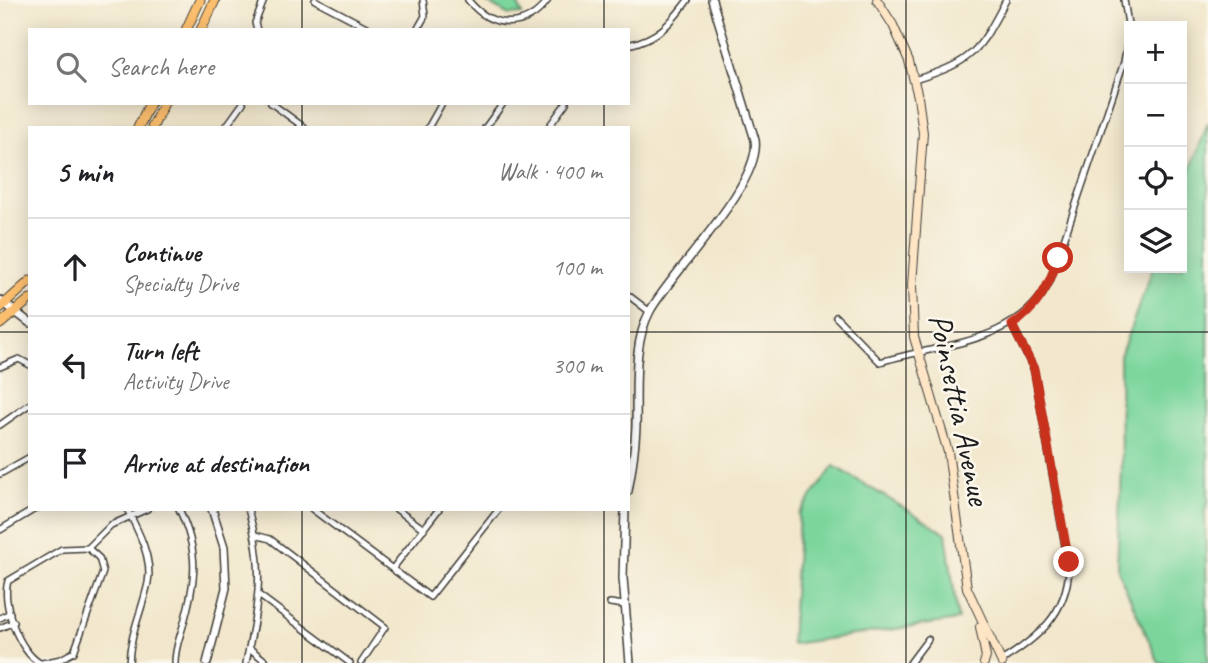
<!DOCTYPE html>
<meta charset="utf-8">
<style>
body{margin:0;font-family:Caveat,sans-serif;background:#f6f6f6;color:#202124}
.controls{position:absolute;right:21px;top:21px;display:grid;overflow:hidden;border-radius:0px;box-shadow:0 4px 18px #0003}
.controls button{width:63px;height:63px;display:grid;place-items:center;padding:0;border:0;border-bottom:2px solid #e0e0e0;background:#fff;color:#202124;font:35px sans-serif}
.stop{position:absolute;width:21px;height:21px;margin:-16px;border:5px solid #c8321e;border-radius:50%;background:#fff}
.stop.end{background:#c8321e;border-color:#fff;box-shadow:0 2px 7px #0008}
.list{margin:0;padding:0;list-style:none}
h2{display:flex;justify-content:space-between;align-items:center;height:91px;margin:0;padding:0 28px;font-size:30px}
h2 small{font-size:23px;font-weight:400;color:#757577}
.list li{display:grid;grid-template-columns:46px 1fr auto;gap:21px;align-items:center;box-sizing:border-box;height:98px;padding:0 28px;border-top:2px solid #e0e0e0}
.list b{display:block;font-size:26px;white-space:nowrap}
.list p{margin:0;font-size:23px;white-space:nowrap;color:#757577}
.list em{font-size:23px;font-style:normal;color:#757577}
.icon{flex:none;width:38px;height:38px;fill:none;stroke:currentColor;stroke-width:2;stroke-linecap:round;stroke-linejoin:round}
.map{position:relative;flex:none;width:1208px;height:663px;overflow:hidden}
.search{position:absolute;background:#fff;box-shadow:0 4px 18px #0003;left:28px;top:28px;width:602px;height:77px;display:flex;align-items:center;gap:18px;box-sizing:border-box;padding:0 24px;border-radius:0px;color:#757577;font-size:26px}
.panel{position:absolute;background:#fff;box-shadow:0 4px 18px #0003;left:28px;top:126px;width:602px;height:385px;border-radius:0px}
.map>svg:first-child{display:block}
</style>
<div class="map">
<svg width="1208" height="663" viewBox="0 0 1208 663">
<rect width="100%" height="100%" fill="#fbf7ec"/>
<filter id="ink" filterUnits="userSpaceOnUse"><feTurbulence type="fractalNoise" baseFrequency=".0143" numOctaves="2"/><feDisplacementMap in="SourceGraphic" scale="14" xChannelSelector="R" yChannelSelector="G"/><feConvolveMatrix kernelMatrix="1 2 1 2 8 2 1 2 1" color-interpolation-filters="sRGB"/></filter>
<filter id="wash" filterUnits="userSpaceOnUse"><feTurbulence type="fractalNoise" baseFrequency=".00686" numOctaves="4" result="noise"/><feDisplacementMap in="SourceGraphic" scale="28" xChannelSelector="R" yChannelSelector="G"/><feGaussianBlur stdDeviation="1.57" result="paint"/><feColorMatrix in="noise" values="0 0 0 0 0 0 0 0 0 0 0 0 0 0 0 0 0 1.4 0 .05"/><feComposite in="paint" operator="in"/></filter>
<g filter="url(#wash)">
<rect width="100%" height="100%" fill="#f2e7cc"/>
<g fill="#7cd69c" stroke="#4c795c" stroke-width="2">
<path d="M 482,0 L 516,0 L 522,14 L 509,15 Z"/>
<path d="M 1208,123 L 1208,503 L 1205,511 L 1208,663 L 1159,663 L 1117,569 L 1121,466 L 1120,356 L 1153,268 L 1182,268 L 1182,192 Z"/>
<path d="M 834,466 L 946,533 L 958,620 L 791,644 L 799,514 Z"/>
</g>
</g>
<g filter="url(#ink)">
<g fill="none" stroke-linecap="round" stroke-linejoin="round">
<g stroke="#3c3a36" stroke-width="8">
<g id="minor">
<path d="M 315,0 L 372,30"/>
<path d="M 468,0 C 492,30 526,30 548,0"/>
<path d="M 1124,0 L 1129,30"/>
<path d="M 257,30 L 255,23 L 264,0"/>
<path d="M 417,30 L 425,16 L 423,0"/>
<path d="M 628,45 C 659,38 670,24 688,0"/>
<path d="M 914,80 C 973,62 978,53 1006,0"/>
<path d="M 271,103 L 305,128"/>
<path d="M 225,128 L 243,103"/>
<path d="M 428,128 L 442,103"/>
<path d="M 485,128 L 502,105"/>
<path d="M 548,128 L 566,103"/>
<path d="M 628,295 L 650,312"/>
<path d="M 836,317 L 880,362 C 940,344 1019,344 1050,281 L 1124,62 L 1129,32"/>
<path d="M 0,367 L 19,359 L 30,365"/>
<path d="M 0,425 L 30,404"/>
<path d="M 0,474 L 30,457"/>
<path d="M 127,509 C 138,530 153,559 148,583 C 142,611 130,634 129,663"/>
<path d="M 312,509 L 430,597 L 499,509"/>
<path d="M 396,509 L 424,529"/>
<path d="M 0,530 L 35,509"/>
<path d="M 255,535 L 270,539 L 385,627 L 361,663"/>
<path d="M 88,548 L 111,525 L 147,509"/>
<path d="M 393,568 L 439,509"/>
<path d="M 260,596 L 350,663"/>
<path d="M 610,603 L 624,605"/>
<path d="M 0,618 L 10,613"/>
<path d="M 0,628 L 14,622"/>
<path d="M 249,648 L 268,663"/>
<path d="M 1001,661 C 1038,638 1067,614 1069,568 L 1034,370 L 1012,325"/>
<path d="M 40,663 C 19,652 1,603 8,581 L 62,549 L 88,548 L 99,558 L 103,572 L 74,652 L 61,659 L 42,663"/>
<path d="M 175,663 C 175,648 179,640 183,626 C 196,580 200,553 179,509"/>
<path d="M 246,663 C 258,602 266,571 248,509"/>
<path d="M 910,663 L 928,639"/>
</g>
</g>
<g stroke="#3c3a36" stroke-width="10">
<g id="tertiary">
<path d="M 0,300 L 30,323"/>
<path d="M 628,491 C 632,469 635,449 636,427 C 637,389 632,345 650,311 C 672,271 762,184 755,140 L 712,0"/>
<path d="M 625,509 L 623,578 L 630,663"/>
<path d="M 207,663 L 226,588 L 224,547 L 212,509"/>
</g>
</g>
<g stroke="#3c3a36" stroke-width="10">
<g id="secondary">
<path d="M 877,0 L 893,25 L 909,61 L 918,97 L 923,133 L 912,285 L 914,337 L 948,452 L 967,588 L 1002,663"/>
<path d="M 980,627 L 986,657 L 984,663"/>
</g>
</g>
<g stroke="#3c3a36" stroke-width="11">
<g id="primary">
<path d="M 186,30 L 200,0"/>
<path d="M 201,30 L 215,0"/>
<path d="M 138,128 L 150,103"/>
<path d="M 152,128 L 164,103"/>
<path d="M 0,308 L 30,281"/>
<path d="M 0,324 L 30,299"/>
</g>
</g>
<use href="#minor" stroke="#fff" stroke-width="5"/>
<use href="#tertiary" stroke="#fff" stroke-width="7"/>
<use href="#secondary" stroke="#fde5c5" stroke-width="8"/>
<use href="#primary" stroke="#fbbe6e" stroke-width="9"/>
</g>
</g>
<g fill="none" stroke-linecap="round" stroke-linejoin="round" filter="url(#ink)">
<path stroke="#c8321e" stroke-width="9" d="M 1058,258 C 1049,286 1038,308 1012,325 L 1034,369 L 1069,562"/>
</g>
<path fill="none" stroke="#1c1c1c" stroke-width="2" stroke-opacity="0.55" d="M 302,0 L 302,30M 604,0 L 604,30M 906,0 L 906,663M 302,103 L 302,128M 604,103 L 604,128M 0,332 L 30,332M 628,332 L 1208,332M 302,509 L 302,663M 604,509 L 604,663"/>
<g text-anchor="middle" stroke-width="5" stroke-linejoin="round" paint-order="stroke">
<g font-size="33" fill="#1c1c1c" stroke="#fbf7ec">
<text transform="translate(961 409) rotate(78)" y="12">Poinsettia Avenue</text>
</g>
</g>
</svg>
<div class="controls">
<button>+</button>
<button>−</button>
<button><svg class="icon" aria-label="locate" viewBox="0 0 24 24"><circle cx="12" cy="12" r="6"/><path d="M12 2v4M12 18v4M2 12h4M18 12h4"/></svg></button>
<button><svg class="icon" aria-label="layers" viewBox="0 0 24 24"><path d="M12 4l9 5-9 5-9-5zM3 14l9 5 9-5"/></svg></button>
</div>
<div class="stop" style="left:1058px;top:258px"></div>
<div class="stop end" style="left:1069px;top:562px"></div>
<div class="search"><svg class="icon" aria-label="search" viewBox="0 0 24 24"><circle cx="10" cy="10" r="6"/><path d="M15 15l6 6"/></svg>Search here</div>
<section class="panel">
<h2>5 min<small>Walk · 400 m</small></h2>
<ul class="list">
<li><svg class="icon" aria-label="ahead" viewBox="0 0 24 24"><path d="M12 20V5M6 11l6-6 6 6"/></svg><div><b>Continue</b><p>Specialty Drive</p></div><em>100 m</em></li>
<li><svg class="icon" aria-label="left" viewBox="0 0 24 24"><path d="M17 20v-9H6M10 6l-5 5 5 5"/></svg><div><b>Turn left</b><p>Activity Drive</p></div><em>300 m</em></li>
<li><svg class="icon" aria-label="arrive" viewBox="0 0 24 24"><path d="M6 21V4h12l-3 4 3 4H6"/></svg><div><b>Arrive at destination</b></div></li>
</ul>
</section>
</div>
